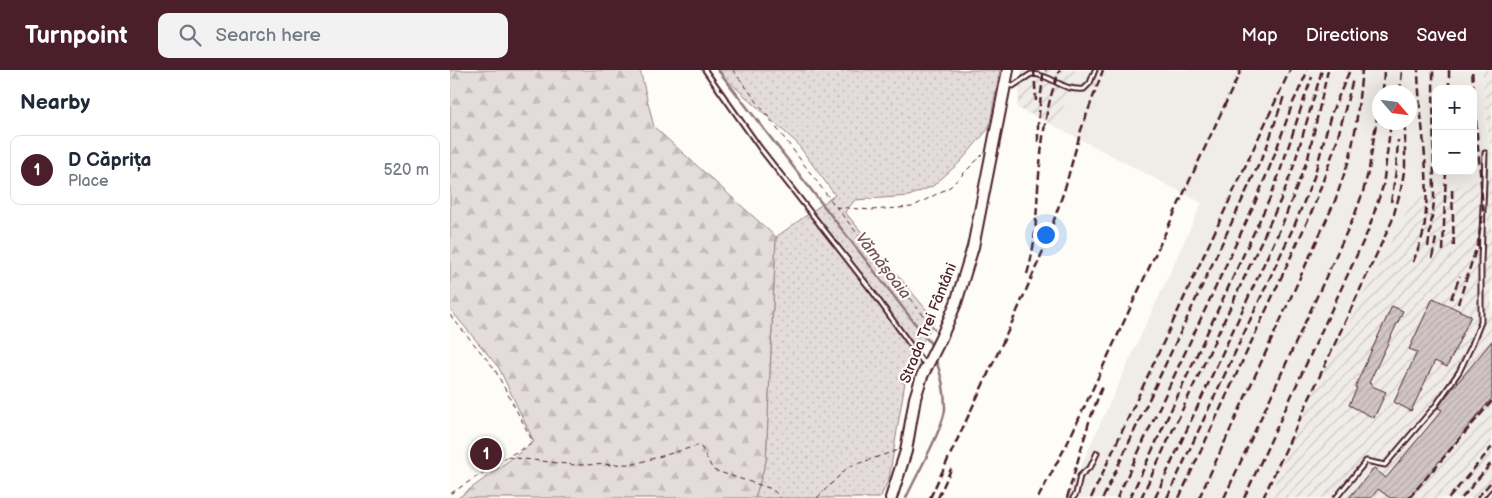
<!DOCTYPE html>
<meta charset="utf-8">
<style>
body{margin:0;font-family:"Balsamiq Sans",sans-serif;background:#f2f2f3;color:#1f2937}
.controls{position:absolute;right:15px;top:15px;display:grid;overflow:hidden;border-radius:10px;box-shadow:0 5px 20px #0002}
.controls button{width:45px;height:45px;display:grid;place-items:center;padding:0;border:0;border-bottom:1px solid #e0e1e3;background:#fff;color:#1f2937;font:25px sans-serif}
.compass{position:absolute;left:922px;top:15px;width:45px;height:45px;border-radius:50%;background:#fff;box-shadow:0 5px 20px #0002;rotate:118deg}
.you{position:absolute;left:595px;top:164px;width:18px;height:18px;margin:-12px;border:4px solid #fff;border-radius:50%;background:#1a73e8;box-shadow:0 0 0 8px #1a73e833}
.badge{display:grid;place-items:center;width:32px;height:32px;border-radius:50%;background:#4a1f2b;color:#fff;font-size:16px;font-weight:700}
.pin{position:absolute;translate:-50% -50%;border:2px solid #fff;box-shadow:0 1px 5px #0006}
.list{margin:0;padding:0;list-style:none}
h2{display:flex;justify-content:space-between;align-items:center;height:65px;margin:0;padding:0 20px;font-size:21px}
h2 small{font-size:16px;font-weight:400;color:#747a83}
.list li{display:grid;grid-template-columns:32px 1fr auto;gap:15px;align-items:center;box-sizing:border-box;height:70px;margin:0 10px 10px;padding:0 10px;border:1px solid #e0e1e3;border-radius:10px}
.list b{display:block;font-size:19px;white-space:nowrap}
.list p{margin:0;font-size:16px;white-space:nowrap;color:#747a83}
.list em{font-size:16px;font-style:normal;color:#747a83}
.icon{flex:none;width:28px;height:28px;fill:none;stroke:currentColor;stroke-width:2;stroke-linecap:round;stroke-linejoin:round}
.map{position:relative;flex:none;width:1042px;height:428px;overflow:hidden}
header{display:flex;align-items:center;gap:30px;box-sizing:border-box;height:70px;padding:0 25px;background:#4a1f2b;color:#fff}
header strong{font-size:24px}
nav{display:flex;gap:28px;margin-inline-start:auto;font-size:18px}
.search{width:350px;height:45px;background:#f2f2f3;display:flex;align-items:center;gap:12px;box-sizing:border-box;padding:0 18px;border-radius:10px;color:#747a83;font-size:19px}
main{display:flex}
aside{flex:1;background:#fff}
.map>svg:first-child{display:block}
</style>
<header>
<strong>Turnpoint</strong>
<div class="search"><svg class="icon" aria-label="search" viewBox="0 0 24 24"><circle cx="10" cy="10" r="6"/><path d="M15 15l6 6"/></svg>Search here</div>
<nav><a>Map</a><a>Directions</a><a>Saved</a></nav>
</header>
<main>
<aside>
<h2>Nearby<small></small></h2>
<ul class="list">
<li><span class="badge">1</span><div><b>D Căprița</b><p>Place</p></div><em>520 m</em></li>
</ul>
</aside>
<div class="map">
<svg width="1042" height="428" viewBox="0 0 1042 428">
<defs>
<pattern id="industrial-furrows" width="10" height="10" patternUnits="userSpaceOnUse" patternTransform="scale(1.25)"><rect width="10" height="10" fill="#f0ece8"/><path d="M-1 1l2-2M0 10L10 0M9 11l2-2" fill="none" stroke="#cfcac7"/></pattern>
<pattern id="grass-dots" width="8" height="8" patternUnits="userSpaceOnUse" patternTransform="scale(1.25)"><rect width="8" height="8" fill="#e3dcda"/><path d="M2 2h.1M6 6h.1" fill="none" stroke="#c4bcbb" stroke-width="1.8" stroke-linecap="round"/></pattern>
<pattern id="forest-firs" width="22" height="20" patternUnits="userSpaceOnUse" patternTransform="scale(1.25)"><rect width="22" height="20" fill="#e3dcda"/><path d="M5 1l3.5 6h-7zM16 11l3.5 6h-7z" fill="#c4bcbb"/></pattern>
<pattern id="building-hatch" width="6" height="6" patternUnits="userSpaceOnUse" patternTransform="scale(1.25)"><rect width="6" height="6" fill="#d0c5c4"/><path d="M-1 1l2-2M0 6l6-6M5 7l2-2" fill="none" stroke="#b4a9a9"/></pattern>
</defs>
<rect width="100%" height="100%" fill="#fdfcf7"/>
<filter id="ink" filterUnits="userSpaceOnUse"><feTurbulence type="fractalNoise" baseFrequency=".02" numOctaves="2"/><feDisplacementMap in="SourceGraphic" scale="10" xChannelSelector="R" yChannelSelector="G"/><feConvolveMatrix kernelMatrix="1 2 1 2 8 2 1 2 1" color-interpolation-filters="sRGB"/></filter>
<g filter="url(#ink)">
<path fill="#f0ece8" fill-rule="evenodd" d="M 630,0 L 1032,0 L 1042,107 L 963,130 L 853,341 L 819,428 L 616,428 L 752,133 L 605,56 ZM 986,19 L 1023,19 L 1023,101 L 986,101 ZM 929,22 L 959,22 L 959,52 L 929,52 Z"/>
<g fill="url(#industrial-furrows)">
<path d="M 572,0 L 630,0 L 605,56 L 567,38 Z"/>
<path d="M 1032,0 L 1042,0 L 1042,99 Z"/>
<path d="M 1042,107 L 1042,428 L 819,428 L 853,341 L 963,129 Z"/>
</g>
<path fill="url(#grass-dots)" stroke="#967e82" d="M 266,0 L 550,0 L 539,58 L 510,92 L 483,116 L 459,126 L 405,130 L 395,142 L 485,250 L 457,300 L 439,409 L 430,428 L 305,428 L 316,391 L 326,167 L 385,125 L 346,72 Z"/>
<path fill="url(#forest-firs)" stroke="#967e82" d="M 0,0 L 190,0 L 204,57 L 326,167 L 316,391 L 305,428 L 8,428 L 84,372 L 49,298 L 0,239 Z"/>
<g fill="none" stroke-linecap="round" stroke-linejoin="round">
<g stroke="#91777b" stroke-width="2.5">
<path d="M 268,0 L 481,274 L 482,278"/>
<path d="M 456,428 C 464,410 495,355 495,338 C 495,322 491,303 485,288"/>
</g>
</g>
<g fill="url(#building-hatch)" stroke="#4a1f2b">
<path d="M 983,228 L 1021,246 L 997,297 L 985,291 L 961,341 L 944,332 L 967,282 L 959,279 Z"/>
<path d="M 942,236 L 953,241 L 919,313 L 922,314 L 922,316 L 936,322 L 924,348 L 899,335 L 907,318 L 905,317 L 913,299 Z"/>
<path d="M 1042,271 L 1042,328 L 959,428 L 940,428 L 928,419 L 921,428 L 899,428 L 924,398 L 936,408 L 992,340 L 988,338 L 994,329 Z"/>
</g>
<g fill="none" stroke-linecap="round" stroke-linejoin="round">
<g stroke="#4a1f2b" stroke-width="7">
<g id="service">
<path d="M 255,0 L 310,78 L 422,221 L 472,291 L 476,293"/>
<path d="M 558,15 L 563,16 L 581,4 C 604,5 610,21 634,19 L 640,13 L 645,0"/>
<path d="M 623,428 L 626,424 L 630,406 L 641,396 L 647,383"/>
<path d="M 886,428 L 916,391 L 935,395 L 986,335 L 1009,302 L 1021,277 L 1031,252 L 1031,191 L 1035,83"/>
<path d="M 1037,428 L 1042,422"/>
</g>
</g>
<g stroke="#4a1f2b" stroke-width="14">
<path id="secondary" d="M 441,428 L 456,381 L 465,328 L 472,306 L 491,268 L 506,233 L 523,177 L 558,0"/>
</g>
<g stroke="#4a1f2b" stroke-width="1" stroke-dasharray="5 4" stroke-linecap="butt">
<path d="M 283,0 L 386,137 L 485,260"/>
<path d="M 386,137 L 421,140 L 462,137 L 500,117 L 532,85"/>
<path d="M 0,245 L 44,298 L 82,370 L 79,375 L 57,387 L 0,424"/>
<path d="M 57,387 L 125,395 L 184,394 L 250,375 L 263,400 L 322,419 L 331,428"/>
<path d="M 367,428 L 398,397 L 448,380"/>
</g>
<use href="#service" stroke="#fdfcf7" stroke-width="3"/>
<use href="#secondary" stroke="#fdfcf7" stroke-width="10"/>
<g stroke="#4a1f2b" stroke-width="2.5" stroke-dasharray="8 4" stroke-linecap="butt">
<path d="M 584,0 L 586,31"/>
<path d="M 999,0 L 999,19"/>
<path d="M 933,22 L 934,0"/>
<path d="M 950,22 L 952,0"/>
<path d="M 588,72 L 588,54 L 593,5 L 596,0"/>
<path d="M 1002,120 L 1004,180"/>
<path d="M 941,132 L 946,101 L 948,70"/>
<path d="M 978,177 L 984,132 L 983,0"/>
<path d="M 993,181 L 996,101"/>
<path d="M 982,188 L 986,168"/>
<path d="M 963,192 C 967,182 972,170 974,159 C 982,106 969,53 968,0"/>
<path d="M 577,204 C 587,172 586,139 589,105 C 592,71 596,32 610,0"/>
<path d="M 1001,229 L 1010,206"/>
<path d="M 1008,234 L 1028,173 L 1033,140 L 1022,0"/>
<path d="M 480,428 L 565,246 L 595,176 L 615,118 L 631,60 L 653,0"/>
<path d="M 488,428 L 502,397"/>
<path d="M 588,428 L 618,372 L 791,0"/>
<path d="M 617,428 L 639,352 L 653,314"/>
<path d="M 641,428 L 840,0"/>
<path d="M 653,428 L 816,79 L 834,26"/>
<path d="M 667,428 L 804,135 L 823,89 L 842,35 L 858,0"/>
<path d="M 680,428 L 820,128 C 836,88 847,47 862,7"/>
<path d="M 691,428 L 832,127 L 843,98 L 872,0"/>
<path d="M 705,428 L 832,155 L 858,88 L 878,0"/>
<path d="M 717,428 L 845,154 L 864,107 L 881,44 L 900,0"/>
<path d="M 729,428 L 863,139 L 886,74 L 903,9"/>
<path d="M 749,428 L 885,131 L 900,87 L 906,56 L 912,0"/>
<path d="M 774,428 L 905,144 L 913,122 L 919,99 L 929,34"/>
<path d="M 794,428 L 918,161 L 933,116 L 941,52"/>
<path d="M 813,428 L 942,151 L 951,119 L 955,96 L 955,52"/>
<path d="M 959,428 L 1042,331"/>
<path d="M 999,428 L 1042,377"/>
<path d="M 1012,428 L 1042,392"/>
<path d="M 1027,428 L 1042,411"/>
</g>
</g>
</g>
<g text-anchor="middle" stroke-width="4.5" stroke-linejoin="round" paint-order="stroke">
<g font-size="15" fill="#4a1f2b" stroke="#fdfcf7">
<text transform="translate(478 253) rotate(-68)" y="5">Strada Trei Fântâni</text>
</g>
<g font-size="16" font-style="italic" fill="#73525a" stroke="#fdfcf7">
<text transform="translate(434 195) rotate(52)" y="6">Vămășoaia</text>
</g>
</g>
</svg>
<div class="controls">
<button>+</button>
<button>−</button>
</div>
<svg class="compass" viewBox="-18 -18 36 36"><path d="M0-13l5 13h-10z" fill="#e53935"/><path d="M0 13l5-13h-10z" fill="#747a83"/></svg>
<div class="you"></div>
<div class="pin badge" style="left:36px;top:384px">1</div>
</div>
</main>
